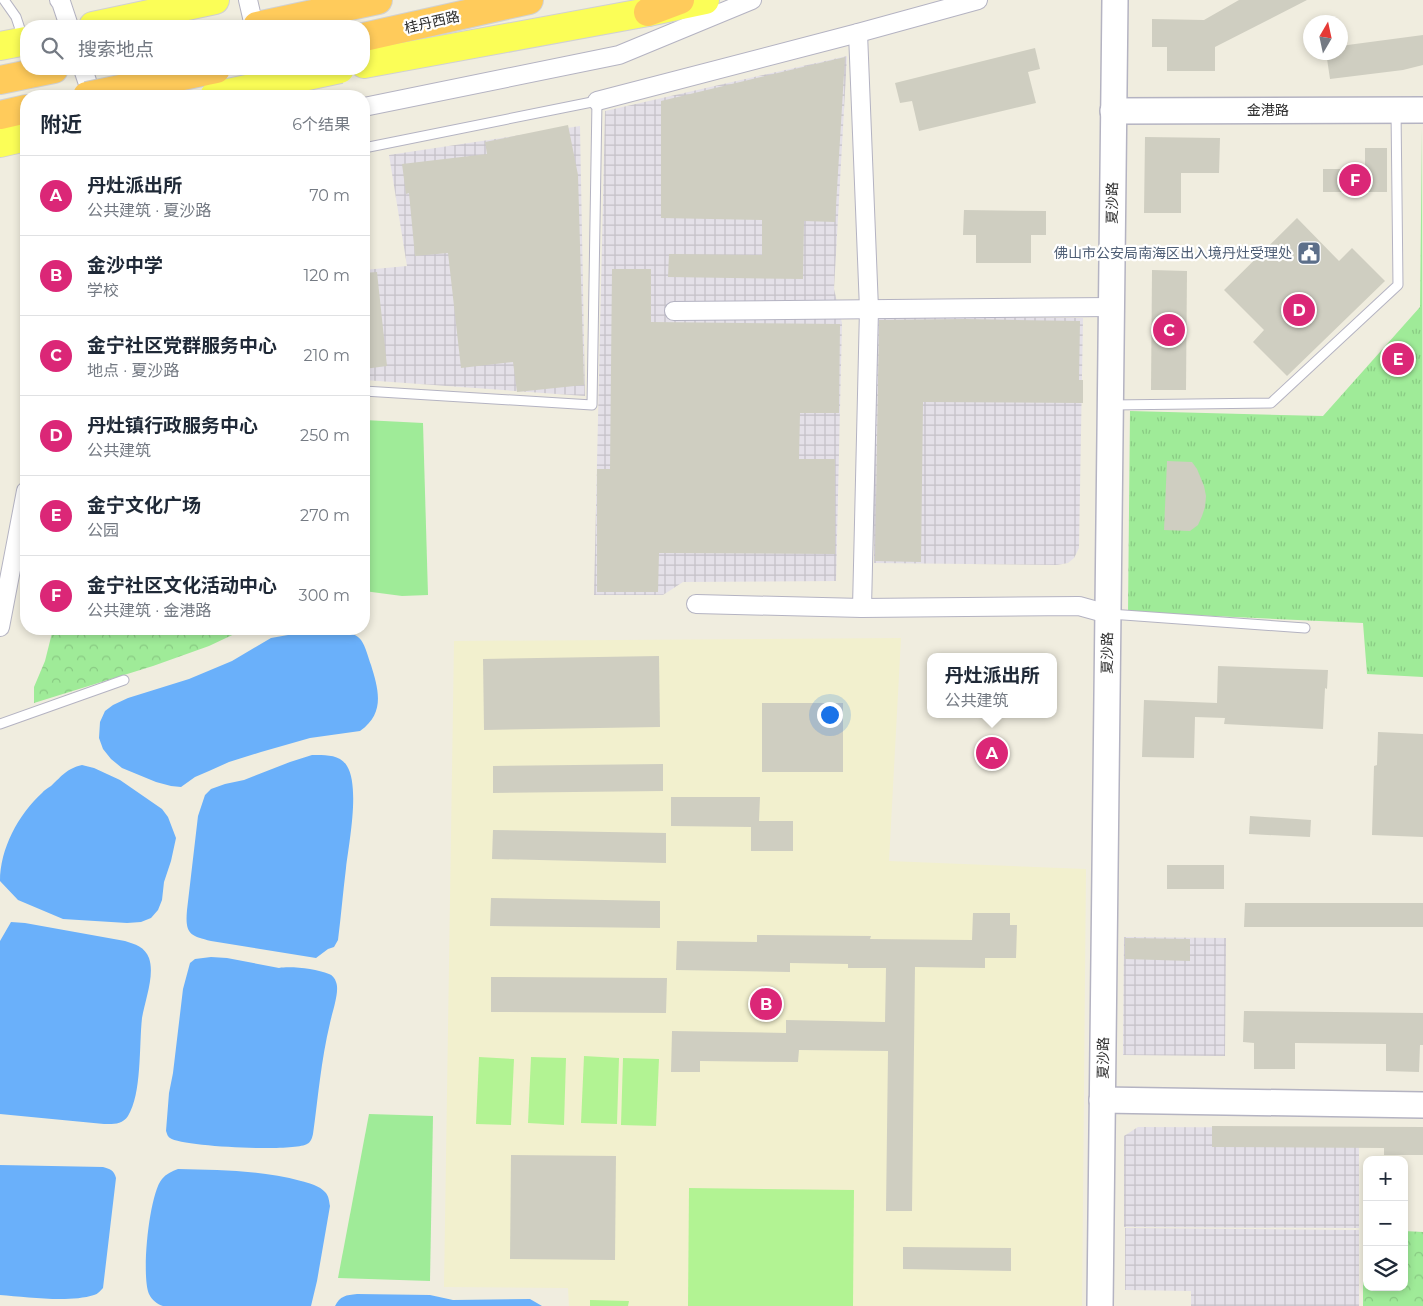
<!DOCTYPE html>
<html lang="zh">
<meta charset="utf-8">
<style>
body{margin:0;font-family:Montserrat,"Noto Sans SC",sans-serif;background:#f6f6f7;color:#1f2937}
.controls{position:absolute;right:15px;bottom:15px;display:grid;overflow:hidden;border-radius:10px;box-shadow:0 2px 8px #0003}
.controls button{width:45px;height:45px;display:grid;place-items:center;padding:0;border:0;border-bottom:1px solid #e0e1e3;background:#fff;color:#1f2937;font:25px sans-serif}
.compass{position:absolute;left:1303px;top:15px;width:45px;height:45px;border-radius:50%;background:#fff;box-shadow:0 2px 8px #0003;rotate:9deg}
.you{position:absolute;left:829px;top:714px;width:18px;height:18px;margin:-12px;border:4px solid #fff;border-radius:50%;background:#1a73e8;box-shadow:0 0 0 8px #1a73e833}
.badge{display:grid;place-items:center;width:32px;height:32px;border-radius:50%;background:#db2777;color:#fff;font-size:16px;font-weight:700}
.pin{position:absolute;translate:-50% -50%;border:2px solid #fff;box-shadow:0 1px 5px #0006}
.popup{position:absolute;left:927px;top:653px;width:130px;height:65px;box-sizing:border-box;display:grid;place-content:center;border-radius:10px;background:#fff;filter:drop-shadow(0 1px 4px #0005);font-size:16px;white-space:nowrap;color:#747a83}
.popup b{font-size:19px;color:#1f2937}
.popup::after{content:'';position:absolute;left:50%;top:100%;margin-left:-10px;border:10px solid transparent;border-top-color:#fff}
.list{margin:0;padding:0;list-style:none}
h2{display:flex;justify-content:space-between;align-items:center;height:65px;margin:0;padding:0 20px;font-size:21px}
h2 small{font-size:16px;font-weight:400;color:#747a83}
.list li{display:grid;grid-template-columns:32px 1fr auto;gap:15px;align-items:center;box-sizing:border-box;height:80px;padding:0 20px;border-top:1px solid #e0e1e3}
.list b{display:block;font-size:19px;white-space:nowrap}
.list p{margin:0;font-size:16px;white-space:nowrap;color:#747a83}
.list em{font-size:16px;font-style:normal;color:#747a83}
.icon{flex:none;width:28px;height:28px;fill:none;stroke:currentColor;stroke-width:2;stroke-linecap:round;stroke-linejoin:round}
.map{position:relative;flex:none;width:1423px;height:1306px;overflow:hidden}
.search{position:absolute;background:#fff;box-shadow:0 2px 8px #0003;left:20px;top:20px;width:350px;height:55px;display:flex;align-items:center;gap:12px;box-sizing:border-box;padding:0 18px;border-radius:20px;color:#747a83;font-size:19px}
.panel{position:absolute;background:#fff;box-shadow:0 2px 8px #0003;left:20px;top:90px;width:350px;height:545px;border-radius:20px}
.map>svg:first-child{display:block}
</style>
<div class="map">
<svg width="1423" height="1306" viewBox="0 0 1423 1306">
<defs>
<pattern id="industrial-grid" width="8" height="8" patternUnits="userSpaceOnUse" patternTransform="scale(1.25)"><rect width="8" height="8" fill="#e4e0e8"/><path d="M0 4h8M4 0v8" fill="none" stroke="#c4c0c7"/></pattern>
<pattern id="forest-crowns" width="20" height="18" patternUnits="userSpaceOnUse" patternTransform="scale(1.25)"><rect width="20" height="18" fill="#9feb98"/><path d="M2 6a3 3 0 1 1 6 0M12 15a3 3 0 1 1 6 0" fill="none" stroke="#89ca83"/></pattern>
<pattern id="park-tufts" width="24" height="20" patternUnits="userSpaceOnUse" patternTransform="scale(1.25)"><rect width="24" height="20" fill="#9feb98"/><path d="M3 7l-1-3M5 7V3M7 7l1-3M15 17l-1-3M17 17v-4M19 17l1-3" fill="none" stroke="#89ca83"/></pattern>
</defs>
<rect width="100%" height="100%" fill="#f0eddf"/>
<g fill="url(#industrial-grid)">
<path d="M 847,56 L 834,289 L 842,323 L 836,581 L 683,582 L 663,595 L 594,595 L 605,111 Z"/>
<path d="M 580,126 L 585,396 L 364,380 L 364,270 L 407,266 L 389,155 Z"/>
<path d="M 874,317 L 1083,318 L 1079,548 L 1074,558 L 1068,563 L 1057,565 L 874,563 Z"/>
<path d="M 1124,937 L 1226,938 L 1225,1056 L 1123,1055 Z"/>
<path d="M 1138,1127 L 1359,1128 L 1359,1228 L 1124,1227 L 1124,1136 Z"/>
<path d="M 1125,1228 L 1359,1230 L 1359,1306 L 1191,1306 L 1191,1291 L 1125,1290 Z"/>
</g>
<path fill="#f2f0ce" d="M 901,638 L 889,861 L 1086,869 L 1082,1306 L 569,1306 L 568,1288 L 444,1287 L 454,641 Z"/>
<g fill="#9feb98">
<path d="M 364,420 L 423,423 L 428,595 L 402,596 L 364,591 Z"/>
<path d="M 369,1114 L 433,1116 L 430,1281 L 338,1278 Z"/>
</g>
<g fill="url(#forest-crowns)">
<path d="M 53,629 L 245,629 L 209,646 L 153,666 L 34,703 L 34,687 L 45,661 Z"/>
<path d="M 1363,1231 L 1367,1231 L 1367,1287 L 1404,1287 L 1404,1231 L 1423,1232 L 1423,1306 L 1363,1306 Z"/>
</g>
<path fill="url(#park-tufts)" d="M 1422,128 L 1423,677 L 1367,674 L 1363,623 L 1128,612 L 1130,411 L 1323,416 L 1420,307 Z"/>
<g fill="#b2f393">
<path d="M 584,1056 L 619,1058 L 617,1124 L 581,1123 Z"/>
<path d="M 479,1057 L 514,1059 L 511,1125 L 476,1124 Z"/>
<path d="M 531,1057 L 566,1058 L 564,1125 L 528,1123 Z"/>
<path d="M 623,1058 L 659,1059 L 656,1126 L 621,1125 Z"/>
<path d="M 689,1188 L 854,1190 L 853,1306 L 688,1306 Z"/>
<path d="M 590,1300 L 629,1301 L 628,1306 L 590,1306 Z"/>
</g>
<g fill="#6ab0fa">
<path d="M 341,630 C 347,632 357,634 361,640 C 366,647 368,657 371,665 C 379,691 385,713 360,731 L 310,738 L 261,752 L 229,762 L 209,771 L 195,777 L 181,787 L 171,786 L 156,782 L 122,768 L 111,759 L 103,749 L 99,738 L 100,722 L 105,711 L 113,705 L 128,698 L 189,679 L 232,661 L 271,638 L 305,632 Z"/>
<path d="M 312,755 C 324,755 340,754 347,766 C 360,787 349,843 346,868 C 343,892 341,916 338,940 L 334,947 L 328,949 L 316,958 L 211,941 C 189,936 185,933 187,910 L 198,816 L 205,795 L 211,789 L 225,784 L 244,780 L 290,762 Z"/>
<path d="M 82,765 L 94,768 L 120,780 L 162,809 L 168,817 L 176,838 L 171,861 L 164,882 L 162,900 L 158,910 L 151,918 L 141,922 L 127,923 L 63,919 L 18,900 L 0,881 C 0,849 18,815 42,793 C 44,790 48,788 51,786 C 63,775 66,769 82,765 Z"/>
<path d="M 11,922 L 25,923 L 125,941 C 135,944 145,947 149,958 C 155,975 145,1000 142,1018 C 139,1045 142,1094 128,1116 C 122,1125 113,1124 104,1124 L 0,1114 L 0,941 Z"/>
<path d="M 211,957 L 227,958 L 279,968 C 292,966 316,969 329,974 C 332,975 335,978 336,982 C 340,991 332,1013 330,1023 C 321,1060 318,1098 313,1134 C 312,1138 311,1142 307,1144 C 294,1152 182,1147 170,1138 C 167,1136 167,1133 166,1131 L 169,1093 L 173,1073 L 183,989 L 190,963 L 195,959 Z"/>
<path d="M 0,1165 L 103,1167 C 110,1169 114,1170 116,1178 L 103,1288 C 100,1291 98,1294 94,1295 C 69,1303 27,1297 0,1295 Z"/>
<path d="M 178,1169 C 219,1170 261,1170 301,1181 C 309,1183 320,1186 325,1192 C 329,1196 329,1201 330,1206 L 317,1281 L 311,1306 L 163,1306 C 157,1304 152,1300 149,1294 C 141,1276 149,1194 162,1179 C 166,1174 172,1171 178,1169 Z"/>
<path d="M 357,1294 L 430,1295 L 453,1300 L 530,1299 L 542,1306 L 335,1306 C 340,1296 346,1295 357,1294 Z"/>
</g>
<g fill="#cfcec1">
<path d="M 1239,0 L 1307,0 L 1215,47 L 1215,71 L 1167,71 L 1167,47 L 1152,47 L 1152,19 L 1204,20 Z"/>
<path d="M 1423,35 L 1423,65 L 1403,70 L 1330,79 L 1326,52 L 1340,52 L 1340,46 Z"/>
<path d="M 1035,48 L 1040,69 L 1028,72 L 1036,103 L 919,131 L 912,101 L 900,103 L 895,83 Z"/>
<path d="M 845,57 L 835,222 L 804,221 L 803,279 L 668,277 L 669,254 L 762,255 L 762,220 L 661,218 L 661,101 Z"/>
<path d="M 568,125 L 578,175 L 584,385 L 517,392 L 513,362 L 461,368 L 448,253 L 415,256 L 409,193 L 406,194 L 402,164 L 487,154 L 485,142 Z"/>
<path d="M 1145,137 L 1220,138 L 1219,173 L 1181,173 L 1181,213 L 1144,213 Z"/>
<path d="M 1365,148 L 1387,148 L 1387,192 L 1323,192 L 1323,169 L 1365,169 Z"/>
<path d="M 964,210 L 1046,211 L 1046,235 L 1031,235 L 1031,263 L 976,263 L 976,235 L 963,235 Z"/>
<path d="M 1297,218 L 1339,261 L 1352,248 L 1385,281 L 1287,376 L 1253,342 L 1264,330 L 1224,290 Z"/>
<path d="M 612,269 L 651,269 L 651,322 L 840,324 L 839,413 L 800,413 L 799,459 L 835,459 L 835,554 L 659,553 L 658,592 L 597,592 L 597,469 L 610,469 Z"/>
<path d="M 1152,270 L 1187,271 L 1186,390 L 1151,390 Z"/>
<path d="M 377,272 L 387,366 L 364,369 L 364,273 Z"/>
<path d="M 965,319 L 1080,321 L 1079,380 L 1083,380 L 1083,403 L 923,402 L 921,562 L 875,561 L 879,320 Z"/>
<path d="M 1167,461 L 1192,462 L 1197,469 L 1204,486 L 1206,496 L 1205,507 L 1202,516 L 1198,525 L 1190,531 L 1164,530 Z"/>
<path d="M 659,656 L 660,727 L 484,730 L 483,659 Z"/>
<path d="M 1218,666 L 1328,670 L 1327,689 L 1325,688 L 1323,729 L 1224,724 L 1225,718 L 1195,717 L 1194,758 L 1142,757 L 1144,700 L 1217,703 Z"/>
<rect x="762" y="703" width="81" height="69"/>
<path d="M 1378,732 L 1423,734 L 1423,837 L 1372,835 L 1374,766 L 1377,765 Z"/>
<path d="M 663,764 L 663,791 L 493,793 L 493,766 Z"/>
<path d="M 671,797 L 760,797 L 759,821 L 793,821 L 793,851 L 751,851 L 751,827 L 671,826 Z"/>
<path d="M 1250,816 L 1311,820 L 1310,837 L 1249,834 Z"/>
<path d="M 493,830 L 666,833 L 666,863 L 492,859 Z"/>
<rect x="1167" y="865" width="57" height="24"/>
<path d="M 491,898 L 660,901 L 660,928 L 490,926 Z"/>
<path d="M 1245,903 L 1423,903 L 1423,927 L 1244,927 Z"/>
<path d="M 973,913 L 1010,913 L 1010,925 L 1017,925 L 1016,958 L 985,958 L 985,968 L 915,967 L 912,1211 L 886,1211 L 888,1051 L 799,1050 L 798,1062 L 700,1061 L 700,1072 L 671,1072 L 672,1031 L 786,1033 L 786,1020 L 885,1022 L 886,968 L 848,968 L 848,964 L 790,963 L 790,972 L 676,970 L 677,941 L 757,942 L 757,935 L 871,936 L 870,939 L 972,940 Z"/>
<path d="M 1125,938 L 1190,939 L 1190,961 L 1125,959 Z"/>
<path d="M 491,977 L 667,978 L 666,1013 L 491,1012 Z"/>
<path d="M 1244,1011 L 1423,1013 L 1423,1045 L 1420,1045 L 1419,1072 L 1386,1071 L 1386,1044 L 1295,1043 L 1295,1069 L 1254,1069 L 1254,1043 L 1243,1042 Z"/>
<path d="M 1212,1126 L 1423,1127 L 1423,1155 L 1384,1155 L 1384,1148 L 1212,1147 Z"/>
<path d="M 511,1155 L 616,1156 L 615,1260 L 510,1259 Z"/>
<path d="M 903,1247 L 1011,1248 L 1011,1271 L 903,1269 Z"/>
</g>
<g fill="none" stroke-linecap="round" stroke-linejoin="round">
<g stroke="#b4b3c2" stroke-width="11">
<g id="lane">
<path d="M 4,0 L 16,17 L 21,32"/>
<path d="M 364,148 L 597,101 L 592,405 L 364,391"/>
<path d="M 1112,405 L 1271,403 L 1398,285 L 1396,110"/>
<path d="M 1110,614 L 1305,628"/>
<path d="M 0,724 L 124,680"/>
</g>
</g>
<g stroke="#b4b3c2" stroke-width="20">
<g id="street">
<path d="M 59,0 L 61,2 L 69,26"/>
<path d="M 248,0 L 254,26"/>
<path d="M 858,33 L 869,309 L 862,608"/>
<path d="M 83,69 L 92,96"/>
<path d="M 597,101 L 858,33 L 978,0"/>
<path d="M 364,107 L 619,55 L 752,0"/>
<path d="M 674,311 L 1111,307"/>
<path d="M 696,604 L 862,608 L 1079,606 L 1108,614"/>
<path d="M 0,627 L 26,491"/>
</g>
</g>
<g stroke="#b4b3c2" stroke-width="28">
<g id="secondary">
<path d="M 1113,111 L 1423,110"/>
<path d="M 1102,1100 L 1423,1105"/>
<path d="M 1100,1306 L 1115,0"/>
</g>
</g>
<g stroke="#d1d1d1" stroke-width="30">
<g id="primary">
<path d="M 93,26 L 215,0"/>
<path d="M 0,46 L 26,41"/>
<path d="M 364,64 L 648,12 L 705,0"/>
<path d="M 0,143 L 26,137"/>
</g>
</g>
<g stroke="#d1d1d1" stroke-width="30">
<g id="highway">
<path d="M 648,12 L 680,0"/>
<path d="M 257,26 L 378,0"/>
<path d="M 364,37 L 529,0"/>
<path d="M 0,80 L 54,69"/>
<path d="M 0,115 L 26,109"/>
</g>
</g>
<use href="#lane" stroke="#fff" stroke-width="9"/>
<use href="#street" stroke="#fff" stroke-width="18"/>
<use href="#secondary" stroke="#fff" stroke-width="25"/>
<use href="#primary" stroke="#fbfe57" stroke-width="28"/>
<use href="#highway" stroke="#ffcb5b" stroke-width="28"/>
<g stroke="#d1d1d1" stroke-width="30" stroke-linecap="butt">
<path id="primary-bridge" d="M 214,96 L 340,69"/>
</g>
<g stroke="#d1d1d1" stroke-width="30" stroke-linecap="butt">
<path id="highway-bridge" d="M 87,96 L 216,69"/>
</g>
<use href="#primary-bridge" stroke="#fbfe57" stroke-width="28"/>
<use href="#highway-bridge" stroke="#ffcb5b" stroke-width="28"/>
</g>
<defs>
<g id="civic-square" transform="scale(1.25)"><rect x="-9" y="-9" width="18" height="18" rx="4" fill="#5c6f8a" stroke="#fff"/><path d="M-.6-6.5H3V-4.5H.6V-3L4-1V1h2V6H-6V1h2V-1L-.6-3ZM-1.2 2.5V6h2.4V2.5Z" fill="#fff"/></g>
</defs>
<g fill-rule="evenodd">
<use href="#civic-square" x="1309" y="253"/>
</g>
<g text-anchor="middle" stroke-width="4.5" stroke-linejoin="round" paint-order="stroke">
<g font-size="14" fill="#2e2e2e" stroke="#fff">
<text transform="translate(432 22) rotate(-13)" y="5">桂丹西路</text>
<text x="1268" y="115">金港路</text>
<text transform="translate(1112 203) rotate(-89)" y="5">夏沙路</text>
<text transform="translate(1107 653) rotate(-89)" y="5">夏沙路</text>
<text transform="translate(1103 1058) rotate(-89)" y="5">夏沙路</text>
</g>
<g font-size="14" fill="#4e5e75" stroke="#fff" text-anchor="end">
<text x="1292" y="258">佛山市公安局南海区出入境丹灶受理处</text>
</g>
</g>
</svg>
<div class="controls">
<button>+</button>
<button>−</button>
<button><svg class="icon" aria-label="layers" viewBox="0 0 24 24"><path d="M12 4l9 5-9 5-9-5zM3 14l9 5 9-5"/></svg></button>
</div>
<svg class="compass" viewBox="-18 -18 36 36"><path d="M0-13l5 13h-10z" fill="#e53935"/><path d="M0 13l5-13h-10z" fill="#747a83"/></svg>
<div class="you"></div>
<div class="pin badge" style="left:992px;top:753px">A</div>
<div class="popup"><b>丹灶派出所</b>公共建筑</div>
<div class="pin badge" style="left:766px;top:1004px">B</div>
<div class="pin badge" style="left:1169px;top:330px">C</div>
<div class="pin badge" style="left:1299px;top:310px">D</div>
<div class="pin badge" style="left:1398px;top:359px">E</div>
<div class="pin badge" style="left:1355px;top:180px">F</div>
<div class="search"><svg class="icon" aria-label="search" viewBox="0 0 24 24"><circle cx="10" cy="10" r="6"/><path d="M15 15l6 6"/></svg>搜索地点</div>
<section class="panel">
<h2>附近<small>6个结果</small></h2>
<ul class="list">
<li><span class="badge">A</span><div><b>丹灶派出所</b><p>公共建筑 · 夏沙路</p></div><em>70 m</em></li>
<li><span class="badge">B</span><div><b>金沙中学</b><p>学校</p></div><em>120 m</em></li>
<li><span class="badge">C</span><div><b>金宁社区党群服务中心</b><p>地点 · 夏沙路</p></div><em>210 m</em></li>
<li><span class="badge">D</span><div><b>丹灶镇行政服务中心</b><p>公共建筑</p></div><em>250 m</em></li>
<li><span class="badge">E</span><div><b>金宁文化广场</b><p>公园</p></div><em>270 m</em></li>
<li><span class="badge">F</span><div><b>金宁社区文化活动中心</b><p>公共建筑 · 金港路</p></div><em>300 m</em></li>
</ul>
</section>
</div>
